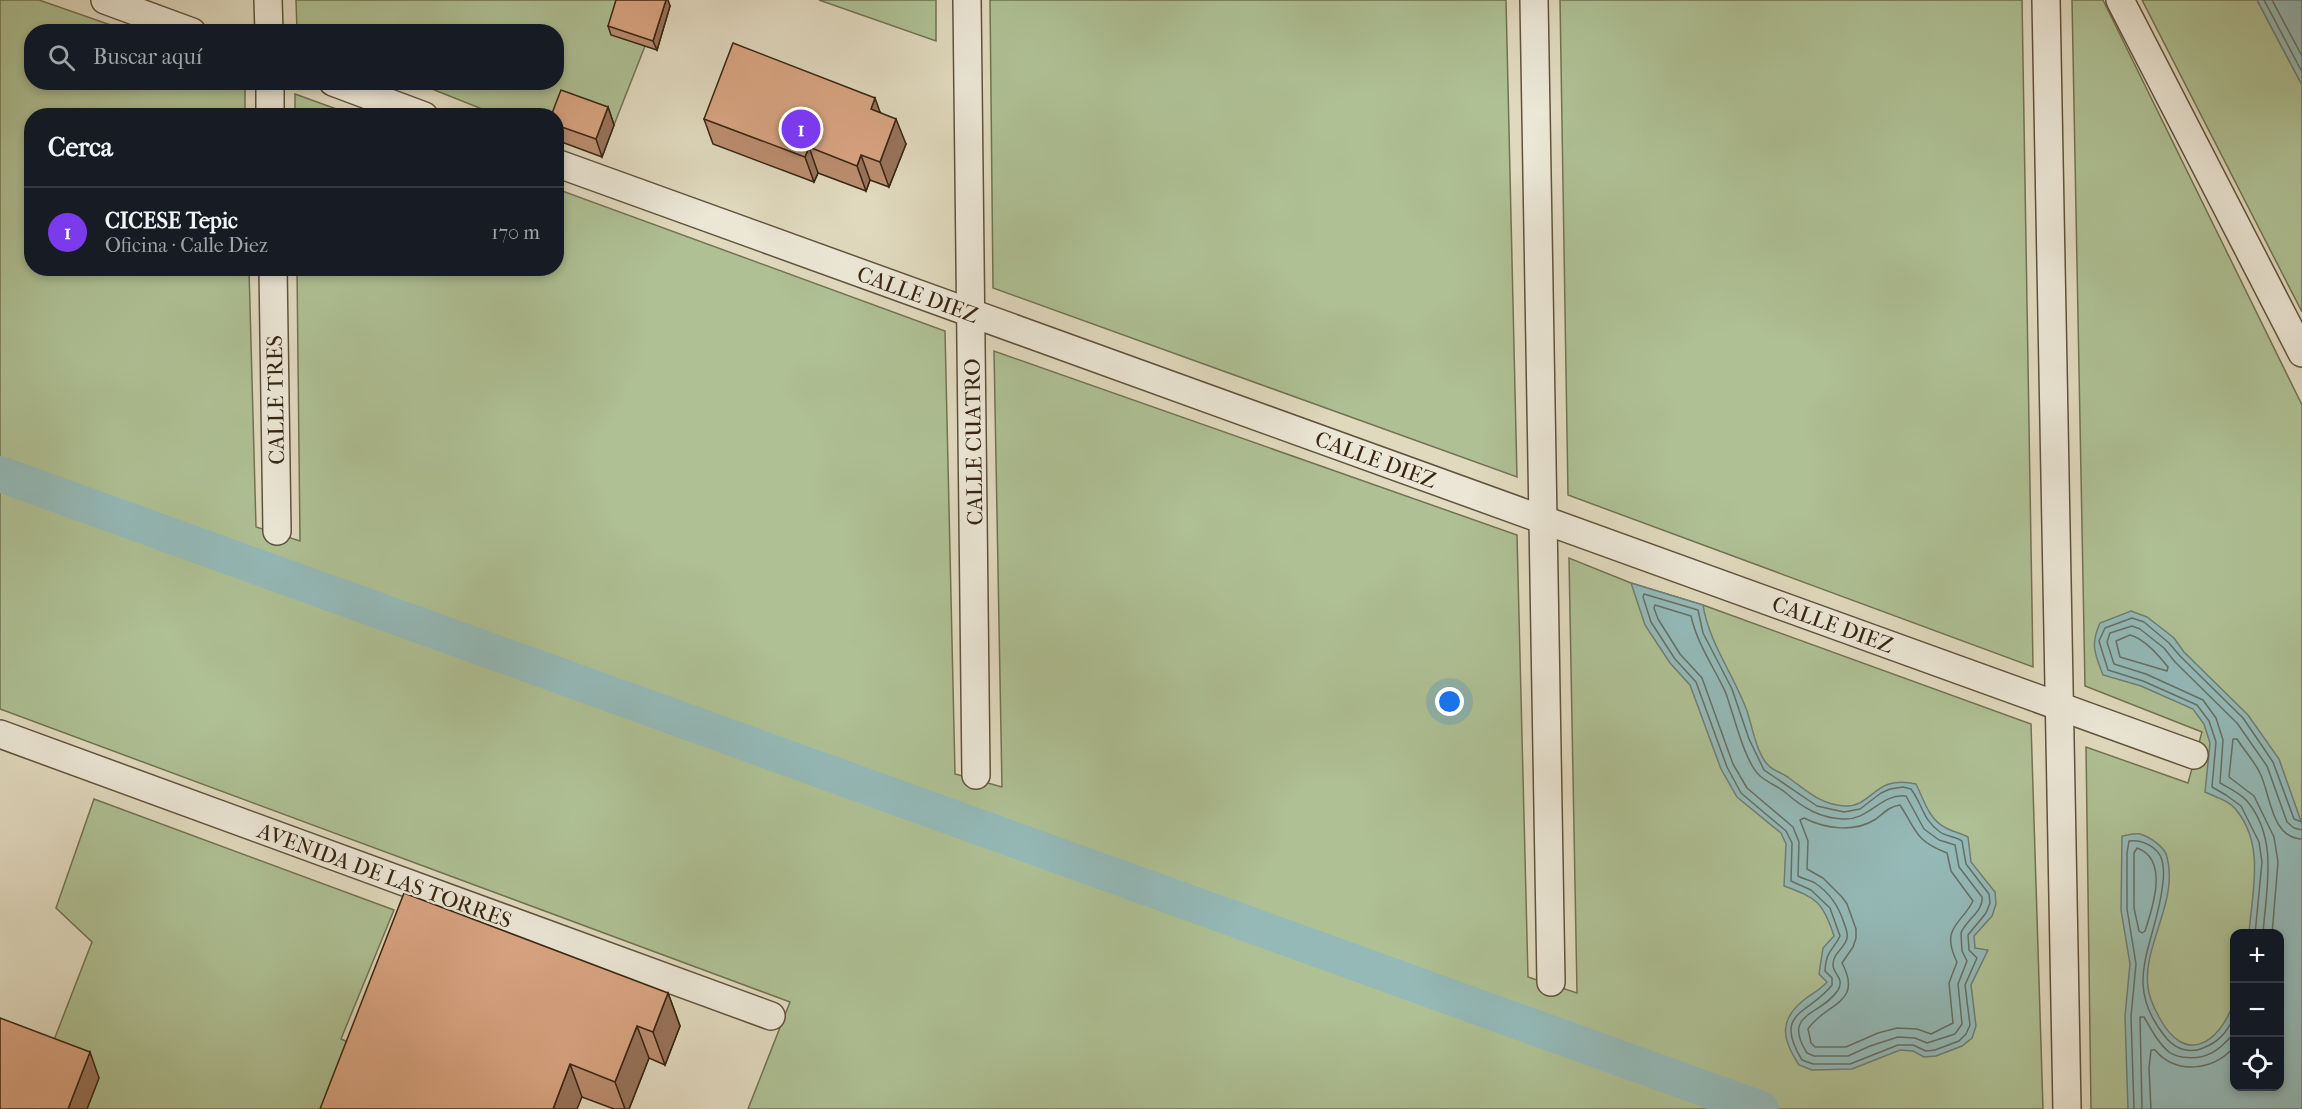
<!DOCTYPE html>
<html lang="es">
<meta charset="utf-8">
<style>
body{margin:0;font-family:"IM FELL French Canon",serif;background:#242831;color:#f1f3f6}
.controls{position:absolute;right:18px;bottom:18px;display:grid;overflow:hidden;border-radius:12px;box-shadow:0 3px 9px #0003}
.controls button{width:54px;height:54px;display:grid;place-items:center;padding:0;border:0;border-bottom:2px solid #363941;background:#171b24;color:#f1f3f6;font:30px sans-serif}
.you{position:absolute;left:1450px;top:702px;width:21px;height:21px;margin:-15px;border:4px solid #fff;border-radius:50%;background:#1a73e8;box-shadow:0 0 0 9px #1a73e833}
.badge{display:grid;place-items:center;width:39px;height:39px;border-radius:50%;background:#7c3aed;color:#fff;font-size:20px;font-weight:700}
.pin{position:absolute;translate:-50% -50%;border:3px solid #fff;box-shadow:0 2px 6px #0006}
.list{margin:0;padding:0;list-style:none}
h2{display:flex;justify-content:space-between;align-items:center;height:78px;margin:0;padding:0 24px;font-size:26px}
h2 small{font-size:20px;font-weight:400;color:#9ea1a6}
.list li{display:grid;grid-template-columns:39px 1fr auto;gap:18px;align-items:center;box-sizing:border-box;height:90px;padding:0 24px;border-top:2px solid #363941}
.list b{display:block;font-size:22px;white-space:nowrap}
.list p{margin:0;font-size:20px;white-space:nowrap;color:#9ea1a6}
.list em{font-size:20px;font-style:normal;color:#9ea1a6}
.icon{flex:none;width:33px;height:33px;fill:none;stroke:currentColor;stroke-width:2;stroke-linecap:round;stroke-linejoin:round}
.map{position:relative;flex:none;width:2302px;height:1109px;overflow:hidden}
.search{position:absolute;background:#171b24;box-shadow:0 3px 9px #0003;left:24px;top:24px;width:540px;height:66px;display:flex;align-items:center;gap:15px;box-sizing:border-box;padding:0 21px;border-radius:24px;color:#9ea1a6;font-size:22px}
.panel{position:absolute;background:#171b24;box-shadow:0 3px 9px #0003;left:24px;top:108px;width:540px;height:168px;border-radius:24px}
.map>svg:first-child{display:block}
</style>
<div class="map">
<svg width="2302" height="1109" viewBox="0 0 2302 1109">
<rect width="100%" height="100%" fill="#e0d9be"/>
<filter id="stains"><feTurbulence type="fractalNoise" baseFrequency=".00333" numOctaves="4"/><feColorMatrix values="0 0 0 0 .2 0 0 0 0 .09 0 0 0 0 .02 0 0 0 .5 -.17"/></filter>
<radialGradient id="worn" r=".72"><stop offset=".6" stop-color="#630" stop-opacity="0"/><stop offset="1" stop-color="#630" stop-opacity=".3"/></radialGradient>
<g fill="#aec094" stroke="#727252" stroke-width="1.5" fill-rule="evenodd">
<path d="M 0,0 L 39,0 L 128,31 L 32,32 L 32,82 L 245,83 L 245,115 L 32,116 L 32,268 L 249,269 L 256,527 L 300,541 L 297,269 L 556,268 L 557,189 L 945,331 L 955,774 L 1002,787 L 994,351 L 1517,535 L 1528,977 L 1577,993 L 1569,558 L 1631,583 L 1703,605 L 2031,724 L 2043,1109 L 748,1109 L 790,1002 L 0,709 Z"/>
<path d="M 296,0 L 622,0 L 645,46 L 614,125 L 556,116 L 497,115 L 417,83 L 556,82 L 556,32 L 297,31 Z"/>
<path d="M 819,0 L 936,0 L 936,41 Z"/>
<path d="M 990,0 L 1506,0 L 1517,477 L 993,288 Z"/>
<path d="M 1560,0 L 2022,0 L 2033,667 L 1568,495 Z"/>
<path d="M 2072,0 L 2103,0 L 2302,405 L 2302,1109 L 2091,1109 L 2086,747 L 2188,783 L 2202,732 L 2085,686 ZM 2234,934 L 2280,934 L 2280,1086 L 2234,1086 Z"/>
<path d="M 2142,0 L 2257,0 L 2302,85 L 2302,312 Z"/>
<path d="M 295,94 L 353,115 L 295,115 Z"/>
<path d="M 94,799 L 394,910 L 341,1039 L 367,1050 L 344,1109 L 87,1109 L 99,1078 L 47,1058 L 92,942 L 56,908 Z"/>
</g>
<g fill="#94b9b7" stroke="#6f7e74" stroke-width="1.5">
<path d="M 2257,0 L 2302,0 L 2302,85 Z"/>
<path d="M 1631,583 L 1703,605 C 1709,643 1734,675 1747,711 C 1752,726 1757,755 1769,766 C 1774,771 1783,773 1789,778 C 1807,791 1821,805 1845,806 C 1873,807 1874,774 1916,784 C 1924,800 1929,820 1946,828 C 1953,832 1961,833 1968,837 L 1971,862 L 1995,892 L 1996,904 L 1992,916 L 1974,936 L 1975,948 L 1988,950 L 1971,985 L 1976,1026 L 1972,1038 L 1962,1046 L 1936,1056 L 1924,1057 L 1913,1051 L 1900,1050 L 1852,1069 L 1812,1070 L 1799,1065 C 1782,1039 1778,1020 1805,999 C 1813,993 1820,990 1827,982 L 1819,974 L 1823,948 L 1834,936 C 1823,902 1817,898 1784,886 L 1786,844 L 1781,833 L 1737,797 L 1721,769 L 1690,685 L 1670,663 L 1645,625 Z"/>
<path d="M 2131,611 L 2147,617 L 2174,638 L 2184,652 L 2248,715 L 2279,759 L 2302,824 L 2302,1109 L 2128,1109 L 2125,1016 L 2130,964 L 2121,910 L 2122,836 C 2128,835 2135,833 2140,834 C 2150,837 2165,847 2167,857 C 2179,901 2142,947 2148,987 C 2149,998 2154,1008 2159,1017 C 2185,1066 2219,1044 2234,1002 L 2234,1086 L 2280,1086 L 2280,934 L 2249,933 C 2252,893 2265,846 2237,811 C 2230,801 2216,797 2205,792 L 2210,743 L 2204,724 L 2193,709 L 2141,686 L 2103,675 C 2095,654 2090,645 2100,623 Z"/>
</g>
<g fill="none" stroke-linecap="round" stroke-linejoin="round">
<g stroke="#666f64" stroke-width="1.5">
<path d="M 2264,0 L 2302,72"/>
<path d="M 2272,0 L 2302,56"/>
<path d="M 1644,594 L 1698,610 L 1703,633 L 1732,689 L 1749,739 L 1764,770 L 1817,806 L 1844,812 L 1860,809 L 1881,793 L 1890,789 L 1903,787 L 1911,789 C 1923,805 1922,819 1940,832 C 1947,837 1955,836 1962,841 L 1966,864 L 1989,894 L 1990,903 L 1986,913 L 1968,935 L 1969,950 L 1977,958 L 1965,985 L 1970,1025 L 1966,1034 L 1959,1041 L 1935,1050 L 1926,1051 L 1913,1045 L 1898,1045 L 1850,1064 L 1813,1064 L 1802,1060 C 1772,1011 1810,1014 1832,985 L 1832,978 L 1825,971 C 1826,950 1833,951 1840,936 L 1830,908 L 1811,890 L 1791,881 L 1792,843 L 1786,831 L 1741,793 L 1727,767 L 1696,682 L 1675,659 L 1651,622 L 1643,597 Z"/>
<path d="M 1655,605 L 1691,616 C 1697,643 1713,666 1725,691 C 1733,711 1744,762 1760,776 C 1768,783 1778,786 1786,793 C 1803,808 1820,818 1843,819 C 1869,821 1881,793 1906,796 L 1924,829 L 1939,840 L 1955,845 L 1959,867 L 1982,897 C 1984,911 1966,920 1961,933 L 1962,951 L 1967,961 L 1958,984 L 1962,1024 L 1955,1034 L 1927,1043 L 1915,1038 L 1898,1037 L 1870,1046 L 1848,1056 L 1814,1056 L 1807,1053 C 1781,1012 1822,1016 1838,990 C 1845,978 1833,974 1833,965 C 1833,954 1842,950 1846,941 C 1849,935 1846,929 1844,923 C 1839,907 1830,893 1815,883 C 1810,880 1803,879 1798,876 L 1799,842 L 1793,827 L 1747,788 L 1733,764 L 1702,678 L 1680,654 L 1658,619 L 1654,608 Z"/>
<path d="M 2130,635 C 2145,639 2159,656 2168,667 L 2167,671 L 2120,657 L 2116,641 Z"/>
<path d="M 1900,805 C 1917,831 1914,840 1947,853 L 1951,871 L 1973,901 C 1961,925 1940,927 1957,962 L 1949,983 L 1953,1023 L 1931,1034 L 1917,1029 L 1897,1028 L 1878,1033 L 1846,1047 L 1815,1047 L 1811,1043 L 1808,1029 C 1825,1003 1864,1004 1842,963 L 1853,947 L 1856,938 L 1856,929 L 1847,904 L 1842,897 L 1823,878 L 1807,869 L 1808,841 L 1800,820 L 1804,818 C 1826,829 1854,833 1876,819 C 1884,813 1890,806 1900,805 Z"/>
<path d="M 2137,848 C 2169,859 2153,907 2145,931 L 2142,933 L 2139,931 L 2134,908 L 2134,853 Z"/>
<path d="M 2255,934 L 2262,862 L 2259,842 L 2241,806 L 2226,795 L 2212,787 L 2216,742 L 2209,721 L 2197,705 L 2143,681 L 2108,670 L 2099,641 L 2105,628 L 2132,618 L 2144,622 L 2169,643 L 2180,656 L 2243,718 L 2273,762 L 2294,819 L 2302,822"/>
<path d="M 2263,934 C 2266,889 2279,839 2247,801 C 2240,793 2229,788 2220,783 L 2223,740 L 2216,718 L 2203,700 L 2146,674 L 2114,664 L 2107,642 L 2110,633 L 2132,626 L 2140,629 L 2164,648 L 2175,662 L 2237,723 L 2267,766 L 2287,822 L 2294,828 L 2302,830"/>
<path d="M 2272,934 L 2278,862 L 2274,837 L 2254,796 L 2229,777 L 2233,739 L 2237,739 C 2244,750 2253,760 2259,771 C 2271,793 2270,838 2302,839"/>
<path d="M 2134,1109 L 2131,1016 L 2136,964 L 2127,909 L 2127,853 L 2129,841 C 2142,839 2158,847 2162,860 C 2165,872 2163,884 2161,896 C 2151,953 2123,986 2167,1039 C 2176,1049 2190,1054 2203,1048 C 2219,1042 2227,1032 2234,1017"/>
<path d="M 2142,1109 L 2140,1017 L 2144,1017 C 2151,1029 2158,1043 2169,1052 C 2173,1055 2177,1056 2182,1057 C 2206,1061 2220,1050 2234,1033"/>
<path d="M 2151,1109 L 2149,1068 L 2151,1050 L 2155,1050 C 2176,1075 2213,1071 2234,1047"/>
</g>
<path stroke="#94b9b7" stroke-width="36" d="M 0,474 L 1761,1109"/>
<g stroke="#61523c" stroke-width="30">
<g id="street">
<path d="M 105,0 L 192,32"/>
<path d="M 268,0 L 269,32"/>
<path d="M 967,0 L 976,775"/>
<path d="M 1534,0 L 1551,982"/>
<path d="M 2046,0 L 2067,1109"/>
<path d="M 2120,0 L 2302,353"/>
<path d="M 270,82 L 270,116"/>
<path d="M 333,82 L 424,116"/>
<path d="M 556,163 L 2194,755"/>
<path d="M 273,268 L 277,531"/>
<path d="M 0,734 L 771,1016"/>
</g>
</g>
<use href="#street" stroke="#ebe6d5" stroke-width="27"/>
</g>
<g fill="#bb8d70" stroke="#372510" stroke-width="1.5">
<path d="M 670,6 L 657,50 L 611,35 L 608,26 Z"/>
<path d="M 608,107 L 614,125 L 602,157 L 556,140 L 556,116 Z"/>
<path d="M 880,112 L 906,144 L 889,187 L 870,180 L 866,191 L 818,173 L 814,182 L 713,144 L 704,119 Z"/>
<path d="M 668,993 L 680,1026 L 665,1065 L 649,1058 L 629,1109 L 614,1109 L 582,1097 L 320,1109 Z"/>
</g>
<g fill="#98735b" stroke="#372510" stroke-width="1.5">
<path d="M 666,0 L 668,0 L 670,6 L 657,50 L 653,41 Z"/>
<path d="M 875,98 L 884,123 L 871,109 Z"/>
<path d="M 608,107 L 614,125 L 602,157 L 596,139 Z"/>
<path d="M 896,119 L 906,144 L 889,187 L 880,162 Z"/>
<path d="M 809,147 L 818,173 L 814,182 L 805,157 Z"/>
<path d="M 861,155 L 870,180 L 866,191 L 857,166 Z"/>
<path d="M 668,993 L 680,1026 L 665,1065 L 653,1032 Z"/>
<path d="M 637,1026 L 649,1058 L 629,1109 L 625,1109 L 615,1082 Z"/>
<path d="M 90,1052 L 99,1078 L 87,1109 L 68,1109 Z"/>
<path d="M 570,1064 L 582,1097 L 577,1109 L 553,1109 Z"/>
</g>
<g fill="#d9a482" stroke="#372510" stroke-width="1.5">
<path d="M 616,0 L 666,0 L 653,41 L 608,26 Z"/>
<path d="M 733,43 L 875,98 L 871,109 L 896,119 L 880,162 L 861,155 L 857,166 L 809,147 L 805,157 L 704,119 Z"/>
<path d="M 561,90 L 608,107 L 596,139 L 556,125 L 556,116 L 551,116 Z"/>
<path d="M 404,893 L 668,993 L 653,1032 L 637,1026 L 615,1082 L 570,1064 L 553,1109 L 320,1109 Z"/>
<path d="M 0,1018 L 90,1052 L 68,1109 L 0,1109 Z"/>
</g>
<g text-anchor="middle" stroke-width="5" stroke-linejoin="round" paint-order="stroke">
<g font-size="22" fill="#372510" stroke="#ebe6d5">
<text transform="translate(918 294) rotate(20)" y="8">CALLE DIEZ</text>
<text transform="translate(275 400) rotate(-91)" y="8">CALLE TRES</text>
<text transform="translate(973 442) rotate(-91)" y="8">CALLE CUATRO</text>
<text transform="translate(1376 459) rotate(20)" y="8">CALLE DIEZ</text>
<text transform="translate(1833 624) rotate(20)" y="8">CALLE DIEZ</text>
<text transform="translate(385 875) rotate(20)" y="8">AVENIDA DE LAS TORRES</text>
</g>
</g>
<rect width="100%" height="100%" filter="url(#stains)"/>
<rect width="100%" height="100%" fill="url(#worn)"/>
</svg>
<div class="controls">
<button>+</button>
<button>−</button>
<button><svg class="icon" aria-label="locate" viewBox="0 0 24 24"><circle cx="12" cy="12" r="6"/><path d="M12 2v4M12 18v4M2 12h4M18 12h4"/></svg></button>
</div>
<div class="you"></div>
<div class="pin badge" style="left:801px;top:129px">1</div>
<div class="search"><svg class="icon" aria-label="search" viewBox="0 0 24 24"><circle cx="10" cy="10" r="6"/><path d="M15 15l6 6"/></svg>Buscar aquí</div>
<section class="panel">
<h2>Cerca<small></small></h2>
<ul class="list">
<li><span class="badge">1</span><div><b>CICESE Tepic</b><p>Oficina · Calle Diez</p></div><em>170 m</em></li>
</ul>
</section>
</div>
